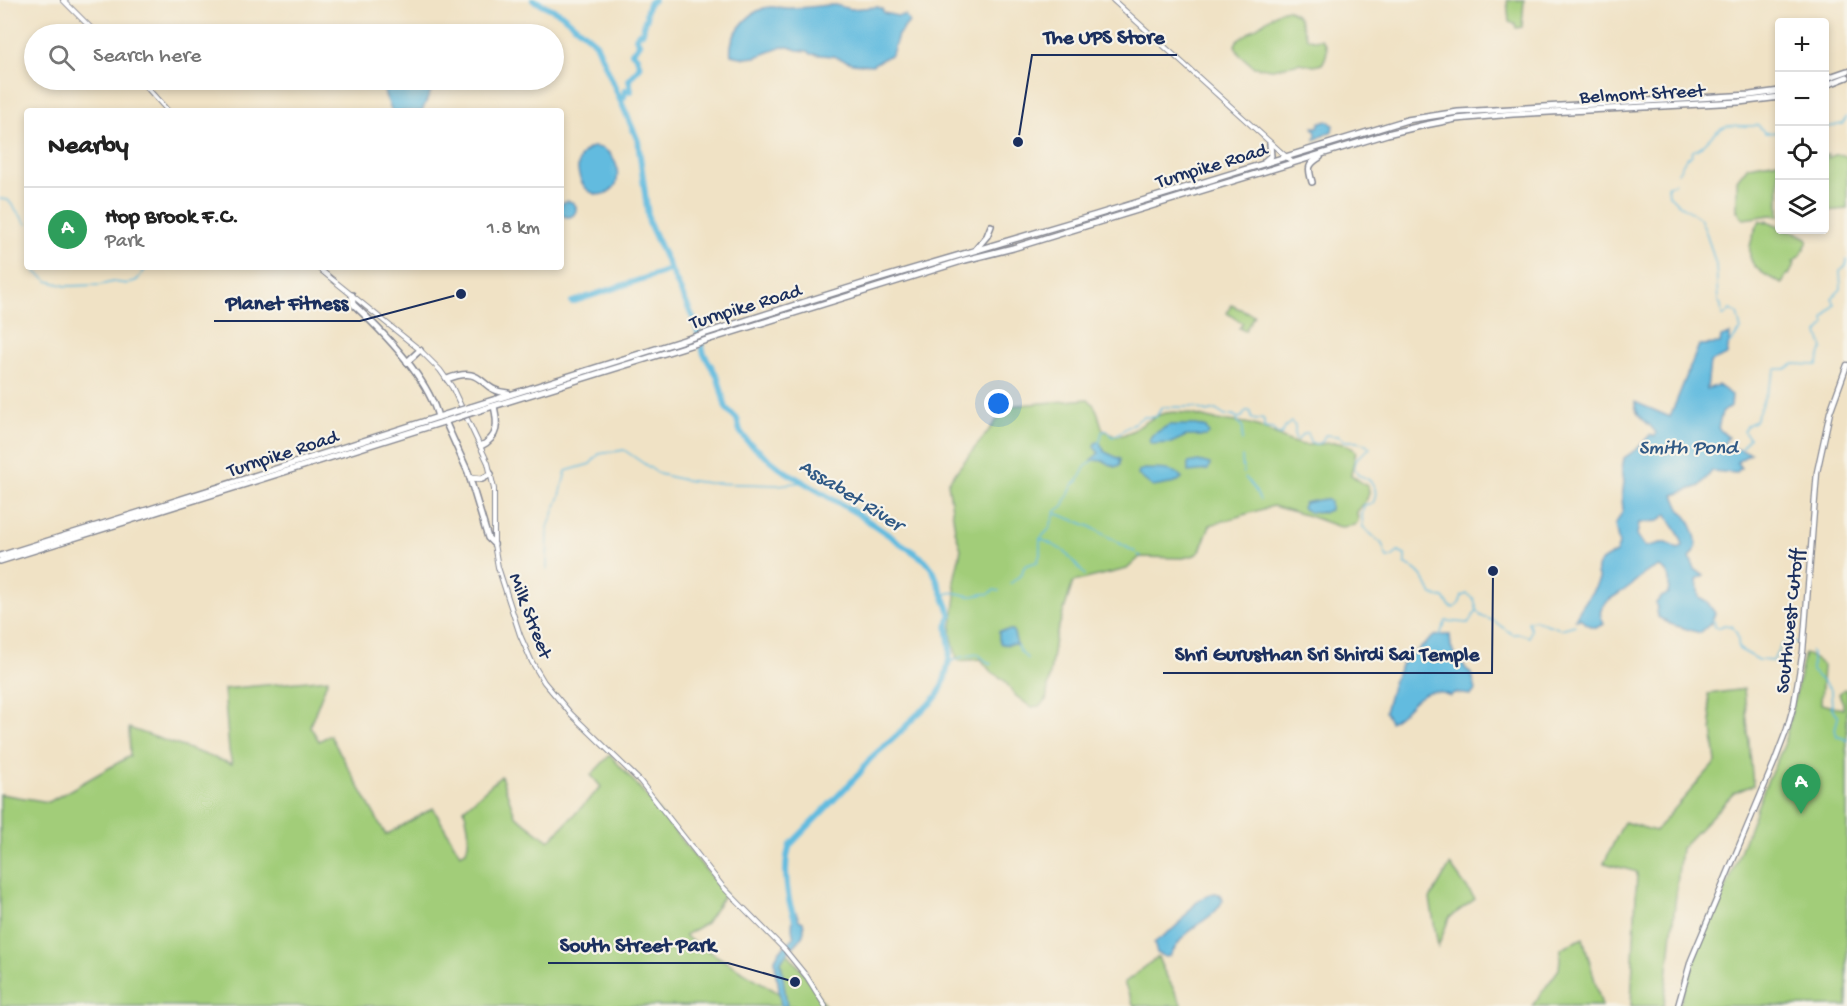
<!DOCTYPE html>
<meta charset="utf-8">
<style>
body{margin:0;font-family:"Gochi Hand",sans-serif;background:#f6f6f6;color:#222}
.controls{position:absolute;right:18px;top:18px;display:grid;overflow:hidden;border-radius:6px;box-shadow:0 3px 9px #0003}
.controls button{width:54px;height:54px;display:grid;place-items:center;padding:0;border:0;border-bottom:2px solid #e0e0e0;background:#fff;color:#222;font:30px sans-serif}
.you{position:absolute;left:999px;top:404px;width:21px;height:21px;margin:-15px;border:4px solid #fff;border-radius:50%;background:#1a73e8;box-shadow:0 0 0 9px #1a73e833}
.badge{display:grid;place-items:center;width:39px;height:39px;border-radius:50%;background:#7c3aed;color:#fff;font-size:20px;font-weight:700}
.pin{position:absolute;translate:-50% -50px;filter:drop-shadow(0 2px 3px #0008)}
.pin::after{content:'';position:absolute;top:32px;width:21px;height:18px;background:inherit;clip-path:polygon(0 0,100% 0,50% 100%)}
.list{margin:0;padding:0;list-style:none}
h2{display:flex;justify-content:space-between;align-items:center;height:78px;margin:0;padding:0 24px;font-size:26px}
h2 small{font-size:20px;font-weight:400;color:#767676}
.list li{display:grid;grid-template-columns:39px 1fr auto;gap:18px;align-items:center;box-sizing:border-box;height:84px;padding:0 24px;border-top:2px solid #e0e0e0}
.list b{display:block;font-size:22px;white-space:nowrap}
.list p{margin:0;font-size:20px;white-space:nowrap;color:#767676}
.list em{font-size:20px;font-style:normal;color:#767676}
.icon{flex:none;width:33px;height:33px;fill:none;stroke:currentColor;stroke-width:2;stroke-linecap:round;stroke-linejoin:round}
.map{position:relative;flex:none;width:1847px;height:1006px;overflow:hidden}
.search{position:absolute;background:#fff;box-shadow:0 3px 9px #0003;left:24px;top:24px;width:540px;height:66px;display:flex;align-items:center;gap:15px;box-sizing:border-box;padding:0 21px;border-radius:33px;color:#767676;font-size:22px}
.panel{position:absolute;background:#fff;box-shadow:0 3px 9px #0003;left:24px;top:108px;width:540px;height:162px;border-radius:6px}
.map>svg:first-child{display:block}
</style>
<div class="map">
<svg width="1847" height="1006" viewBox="0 0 1847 1006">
<rect width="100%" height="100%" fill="#f7f3e8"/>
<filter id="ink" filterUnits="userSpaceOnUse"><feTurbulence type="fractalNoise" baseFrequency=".0167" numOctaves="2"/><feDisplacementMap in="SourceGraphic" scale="12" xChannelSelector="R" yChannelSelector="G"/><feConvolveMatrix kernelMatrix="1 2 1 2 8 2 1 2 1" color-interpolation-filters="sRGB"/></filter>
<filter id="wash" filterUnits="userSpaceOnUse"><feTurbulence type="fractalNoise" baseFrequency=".008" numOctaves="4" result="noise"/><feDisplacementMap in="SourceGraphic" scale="24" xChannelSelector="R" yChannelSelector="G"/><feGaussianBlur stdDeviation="1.35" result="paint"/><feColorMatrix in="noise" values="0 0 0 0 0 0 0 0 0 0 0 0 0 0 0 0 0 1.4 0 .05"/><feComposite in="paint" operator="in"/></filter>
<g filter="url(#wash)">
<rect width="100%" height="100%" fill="#f0e2c5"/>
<g fill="#a2cd79" stroke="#5e7e6c" stroke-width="1.5">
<path d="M 1507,0 L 1524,0 L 1522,27 L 1516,28 L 1515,24 L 1509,22 Z"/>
<path d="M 1287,9 C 1304,17 1300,24 1307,38 L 1313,40 L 1321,39 C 1330,46 1327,56 1322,64 L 1314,66 L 1300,63 L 1273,69 L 1254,67 L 1239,54 L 1235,45 L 1237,41 L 1280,11 Z"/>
<path d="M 1825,155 L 1828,155 L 1828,158 C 1834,155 1842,153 1847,157 L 1847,209 L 1825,211 Z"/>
<path d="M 1779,161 L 1779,216 L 1771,215 L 1744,219 L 1740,216 L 1739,211 L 1737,211 L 1737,180 L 1748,166 Z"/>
<path d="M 1760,220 L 1766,223 L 1767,221 L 1779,226 L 1780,230 L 1795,232 L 1807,238 L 1808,241 L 1801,255 L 1793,262 L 1795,263 L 1789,275 L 1787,274 L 1782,284 C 1746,266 1742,257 1760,220 Z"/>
<path d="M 1231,305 L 1254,315 L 1245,331 L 1239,328 L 1243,324 L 1227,313 Z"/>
<path d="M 1088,399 C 1099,408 1098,417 1103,430 L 1117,436 C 1136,434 1148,416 1166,413 C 1183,410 1200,417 1216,420 C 1230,422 1243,421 1257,426 C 1271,431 1284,441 1299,444 C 1321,449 1335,434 1356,451 L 1351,475 L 1368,487 L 1369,492 L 1367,499 L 1357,512 L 1358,521 L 1355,525 L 1342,527 L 1337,526 L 1312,517 L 1273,506 L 1210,525 L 1200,551 L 1195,555 L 1183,558 L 1140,557 L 1127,569 L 1073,582 L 1055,639 L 1046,701 L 1039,706 L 1031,707 L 1016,696 L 1003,679 L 991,672 L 981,659 L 960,661 L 957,659 L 951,634 L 956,596 L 954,581 L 961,549 L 955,530 L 948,482 L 1008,406 Z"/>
<path d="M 1805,653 L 1823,665 L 1821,704 L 1843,709 L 1843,703 L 1839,694 L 1844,689 L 1847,690 L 1847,1006 L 1679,1006 L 1704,931 L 1727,886 L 1764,789 L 1784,745 Z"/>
<path d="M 328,679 L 310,726 L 319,741 L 330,735 L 386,835 L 433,808 L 460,854 L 466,851 C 471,836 468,824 464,809 L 501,776 L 515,815 L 549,841 L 601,787 L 591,775 L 610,755 L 639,787 L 725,894 L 706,923 L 685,935 L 690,940 L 782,995 L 778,960 L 785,950 L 807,977 L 825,1006 L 0,1006 L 0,794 L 49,802 L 130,756 L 129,728 L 232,764 L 229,751 L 224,689 Z"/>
<path d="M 1744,689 L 1753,785 L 1734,793 L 1681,848 L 1664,1006 L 1631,1006 L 1637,872 L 1604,863 L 1624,822 L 1655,831 L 1716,762 L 1708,694 Z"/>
<path d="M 1450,865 L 1475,899 L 1449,918 L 1438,947 L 1430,899 Z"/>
<path d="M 1583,938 L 1602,1006 L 1532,1006 L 1559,969 L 1561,948 Z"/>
<path d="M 1158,957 C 1164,975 1175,989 1182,1006 L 1134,1006 L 1124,983 Z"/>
</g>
<g fill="#62bbdf" stroke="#3e759e" stroke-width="1.5" fill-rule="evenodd">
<path d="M 835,5 L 850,9 L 878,7 L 882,9 L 884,13 L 897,16 L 905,15 L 909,22 L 898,35 L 892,54 L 872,65 L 852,63 L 833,56 L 811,54 L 808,51 L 797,50 L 789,47 L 782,47 L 756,57 L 746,58 L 731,55 C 728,36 746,15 764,8 C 774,5 783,9 792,8 C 807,8 821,5 835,5 Z"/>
<path d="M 396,80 L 424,80 L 429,82 L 431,91 L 422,111 L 392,111 L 385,95 L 384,90 L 386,83 Z"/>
<path d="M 1327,120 L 1333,125 L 1332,131 L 1315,140 L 1316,133 L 1313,127 L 1318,127 L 1320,122 Z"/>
<path d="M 592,147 C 610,146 620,163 617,180 C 617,184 614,188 610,191 C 586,208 562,160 592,147 Z"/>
<circle cx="568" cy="209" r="8"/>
<path d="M 1730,334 L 1727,355 L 1710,362 L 1707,389 L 1718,385 L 1732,395 L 1731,406 L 1722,413 L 1718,428 L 1728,437 L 1723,445 L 1751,453 L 1737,462 L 1741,468 L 1736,473 L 1712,471 L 1700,486 L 1674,495 L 1680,509 C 1688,516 1700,539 1695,550 C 1694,553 1692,555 1690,558 L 1695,569 L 1704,576 L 1697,580 L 1699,598 L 1708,603 L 1715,613 L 1711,623 L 1700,633 L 1670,624 L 1658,617 L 1656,603 L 1661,597 L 1668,594 C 1670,583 1671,571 1659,567 C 1644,571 1638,580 1627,588 C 1618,595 1606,599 1601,610 C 1599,615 1602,620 1604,624 C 1593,631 1589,626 1580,618 L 1578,620 L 1575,619 C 1581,605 1593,594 1599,579 C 1591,564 1605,558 1616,553 L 1619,545 L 1615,525 L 1623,510 L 1622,497 L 1624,482 L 1622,469 L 1624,458 L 1638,448 L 1650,435 L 1655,437 L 1656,433 C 1649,421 1634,418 1635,402 L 1670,417 L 1699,345 L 1720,344 L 1721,337 ZM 1667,514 C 1671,526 1682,534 1683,547 L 1678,549 L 1667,543 L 1661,543 L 1645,547 L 1637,535 L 1639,523 L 1659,521 Z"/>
<path d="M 1169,425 L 1196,425 L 1206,428 L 1209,434 L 1206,436 L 1186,436 L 1171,443 L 1151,444 L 1149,440 L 1152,435 Z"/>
<path d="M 1098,442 L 1100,443 L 1105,452 L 1120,459 L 1120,465 L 1115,467 L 1104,461 L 1091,460 L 1099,453 L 1094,447 L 1095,443 Z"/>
<path d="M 1198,461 L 1210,464 L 1208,470 L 1188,472 L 1188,463 Z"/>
<path d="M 1144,469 C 1156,470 1174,467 1182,478 L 1175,483 L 1153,487 L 1138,475 L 1139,471 Z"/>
<path d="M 1324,499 L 1328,500 L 1330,502 L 1330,510 C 1322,514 1309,514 1302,508 L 1304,503 Z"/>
<path d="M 1013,630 L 1017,645 C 1012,642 1007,647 1000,643 L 999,639 L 999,631 Z"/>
<path d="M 1440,635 L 1450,635 L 1451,647 L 1461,663 L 1472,675 L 1476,690 L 1471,695 L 1454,693 L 1450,696 C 1419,680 1414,710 1390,722 L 1385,712 L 1394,679 L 1402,664 L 1434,636 Z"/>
<path d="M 1215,893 L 1219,894 L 1223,899 C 1217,916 1200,921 1188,932 C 1181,939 1175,947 1170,956 L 1165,957 L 1157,953 L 1154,943 C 1160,938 1168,933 1174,928 C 1189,915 1193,898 1215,893 Z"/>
<path d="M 796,912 L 799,920 L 803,922 C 809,941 786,948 781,962 L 787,1006 L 781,1006 L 778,981 L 776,975 L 775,959 L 779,952 L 794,937 C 790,929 794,922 792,914 Z"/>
</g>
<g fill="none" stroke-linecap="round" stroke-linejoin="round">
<g stroke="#62bbdf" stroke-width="1.5">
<path d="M 1824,128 L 1842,124 L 1847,117"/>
<path d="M 1678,173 L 1686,158 L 1691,156 L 1693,151 C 1706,147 1711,132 1724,127 C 1734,123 1745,128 1758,125 L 1765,133 L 1780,132"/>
<path d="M 1675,182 L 1674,184 L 1668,186 L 1669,195 L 1676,202 L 1700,218 L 1707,235 L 1716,265 L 1718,301 L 1721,305 L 1722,316 L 1724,316 L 1730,310 L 1737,313 L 1741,330 L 1729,344"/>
<path d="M 0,199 L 8,200 L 27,224"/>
<path d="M 34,267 L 36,272 L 48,281 L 66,286 L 100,285 L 113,282 L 128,284 L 137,280 L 147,267"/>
<path d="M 1237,420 L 1243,428 L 1242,441"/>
<path d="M 1099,444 L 1102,432 L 1107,430 L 1113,437 L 1143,417 L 1156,417 L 1162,407 L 1194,407 L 1207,412 L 1216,410 L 1225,416 L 1233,415 L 1238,418 L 1242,417 L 1246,411 L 1251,411 L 1251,418 L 1256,420 L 1262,418 L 1264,420 L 1264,428 L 1273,429 L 1277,434 L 1281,435 L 1286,426 L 1291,422 L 1295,426 L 1295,439 L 1298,440 L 1302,435 L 1308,433 L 1310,442 L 1316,444 L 1322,442 L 1325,435 L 1338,436 L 1345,441 L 1352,441 L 1366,444 L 1370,448 L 1357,458 L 1354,468 L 1358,475 C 1372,479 1380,489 1373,503 L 1364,505 L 1362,515 L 1363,527 L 1382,544 L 1387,558 L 1392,557 L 1398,552 L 1405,555 L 1405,564 C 1421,571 1425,580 1432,595 L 1444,598 L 1450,606 L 1454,608 L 1459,604 L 1462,596 L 1467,594 L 1474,599 L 1477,611 L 1481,616 L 1494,621 L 1512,634 L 1520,634 L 1529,637 L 1531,630 L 1528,622 L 1534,620 L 1561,629 L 1575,625"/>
<path d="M 1740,450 L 1749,438 L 1744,431 L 1746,426 L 1755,421 L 1776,369 L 1785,369 L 1794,364 L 1817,365 L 1823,348 L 1818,333 L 1825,325 L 1824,319 L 1835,304 L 1832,298 L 1841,289 L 1840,270 L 1846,266 L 1847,260"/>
<path d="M 1242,457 L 1243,474"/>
<path d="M 1245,477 L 1255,490 L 1260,500"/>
<path d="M 1055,513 L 1089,526 L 1135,552"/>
<path d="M 1040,539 C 1045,540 1056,547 1062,550"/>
<path d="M 1064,551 L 1085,575"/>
<path d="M 1138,555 L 1141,556"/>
<path d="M 547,569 L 548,527 L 560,496 L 566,471 L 590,464 L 599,454 L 624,450 L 659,474 L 684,480 L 708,483 L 778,485 L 804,482"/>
<path d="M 1010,584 L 1022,574 L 1023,569 L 1026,565 L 1037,562 L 1040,555 L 1040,539 L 1049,529 L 1056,511 L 1063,506 L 1073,485 L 1078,481 L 1085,467 L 1094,460"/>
<path d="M 944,595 C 954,590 958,594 969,596 C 976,597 981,593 989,594 L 994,590 L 999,591"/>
<path d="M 1712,619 L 1715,623 L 1714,626 L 1718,628 L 1724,625 L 1732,626 L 1737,634 L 1739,649 L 1759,660 L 1773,661 L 1781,645 L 1790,641 L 1798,643"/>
<path d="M 1440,635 L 1446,621 L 1468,623 L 1477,611"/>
<path d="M 1017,645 L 1019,650 L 1028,659"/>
<path d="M 1810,651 L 1812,654 L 1812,671 L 1831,690 L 1832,708 L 1838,718 L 1835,729 L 1837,736 L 1847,740"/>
<path d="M 947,663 L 962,657 L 978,654 L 986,661 L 991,664"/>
</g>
<g stroke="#62bbdf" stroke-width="6">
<path d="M 533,0 L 560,13 L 596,43 L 638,141 L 649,223 L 695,322 L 704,354 L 718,378 L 726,408 L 737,419 L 740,431 L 748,442 L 781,469 L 858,514 L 925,560 L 933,570 L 951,615 C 944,624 950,639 950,651 C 949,662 945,681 940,691 C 935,702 926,706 918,714 C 910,721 903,730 895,737 C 883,749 868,757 860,773 L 790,845 C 784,861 786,883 789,900 C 790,906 793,913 795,919"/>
<path d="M 620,100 L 624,97 L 625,90 L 631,91 L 629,79 L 640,67 L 637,57 L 632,52 L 640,44 L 636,38 L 639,33 L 643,32 L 645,20 L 647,18 L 646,13 L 649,3 L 654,0"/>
<path d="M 572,302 L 670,270"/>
</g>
</g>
</g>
<g filter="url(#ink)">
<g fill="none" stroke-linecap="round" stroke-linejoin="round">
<g stroke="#868892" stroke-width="6">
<g id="secondary">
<path d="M 63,0 L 97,34"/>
<path d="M 1113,0 L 1292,162"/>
<path d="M 140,80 L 168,111"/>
<path d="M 317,267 L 420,350 L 440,370 L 452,387 L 488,463 L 494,489 L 494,544 L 498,567 L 520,635 L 532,662 L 544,682 L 571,714 L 640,781 L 723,887 L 785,950 L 807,977 L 825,1006"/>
</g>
</g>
<g stroke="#868892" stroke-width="7">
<path id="primary" d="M 1678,1006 L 1691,960 L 1774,763 L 1787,729 L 1794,704 L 1803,651 L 1817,472 L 1830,412 L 1847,365"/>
</g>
<g stroke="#868892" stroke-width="8">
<g id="highway">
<path d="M 1824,79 L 1847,71"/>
<path d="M 1824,86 L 1847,77"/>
<path d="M 1265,161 L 1271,156 L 1270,144"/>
<path d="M 1312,182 C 1308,168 1307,165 1320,157"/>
<path d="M 976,249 L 987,236 L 991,226"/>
<path d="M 352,295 L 353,304 C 382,331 428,377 438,417"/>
<path d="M 407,362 L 420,350"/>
<path d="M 447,379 C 486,364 477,391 508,393"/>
<path d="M 471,407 L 875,280 L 1096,215 L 1407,120 L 1458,112 L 1750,95 L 1780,91"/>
<path d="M 474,412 L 965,260 L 1013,248 L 1387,134 L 1425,125 L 1456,119 L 1513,114 L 1739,102 L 1780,97"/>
<path d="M 445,421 L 468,472 L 488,538 L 494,544"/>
<path d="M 481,446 C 499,437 498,424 494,406"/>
<path d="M 470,478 L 482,479 L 491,474"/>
<path d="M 0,556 L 141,512 L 454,412"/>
<path d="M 0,561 L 456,418"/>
</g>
</g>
<use href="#secondary" stroke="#fff" stroke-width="4"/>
<use href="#primary" stroke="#fff" stroke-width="4.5"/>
<use href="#highway" stroke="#fff" stroke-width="5"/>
<g stroke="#868892" stroke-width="8" stroke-linecap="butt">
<g id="highway-bridge">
<path d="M 454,412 L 471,407"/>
<path d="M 456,418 L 474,412"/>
</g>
</g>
<use href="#highway-bridge" stroke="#fff" stroke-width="5"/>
</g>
</g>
<g text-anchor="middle" stroke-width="4.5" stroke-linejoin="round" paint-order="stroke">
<g font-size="20" fill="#1b2f5e" stroke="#f7f3e8">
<text transform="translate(1642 92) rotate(-3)" y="7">Belmont Street</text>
<text transform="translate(1211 164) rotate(-17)" y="7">Turnpike Road</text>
<text transform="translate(745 305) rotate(-17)" y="7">Turnpike Road</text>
<text transform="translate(282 452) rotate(-18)" y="7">Turnpike Road</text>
<text transform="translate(532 615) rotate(69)" y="7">Milk Street</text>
<text transform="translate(1788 621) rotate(-84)" y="7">Southwest Cutoff</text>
</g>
<g font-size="21" font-style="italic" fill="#305985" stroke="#f7f3e8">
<text x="1688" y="453">Smith Pond</text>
<text transform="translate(852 494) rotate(32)" y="7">Assabet River</text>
</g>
</g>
<path fill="none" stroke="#1b2f5e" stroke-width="2" d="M1018 142L1032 55H1177M461 294L360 321H214M1493 571L1492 673H1163M795 982L728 963H548"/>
<g fill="#1b2f5e" stroke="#f7f3e8" stroke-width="2">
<circle cx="1018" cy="142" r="6"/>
<circle cx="461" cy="294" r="6"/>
<circle cx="1493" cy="571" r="6"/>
<circle cx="795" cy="982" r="6"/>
</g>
<g font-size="21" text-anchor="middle" font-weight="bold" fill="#1b2f5e" stroke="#f7f3e8" stroke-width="4.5" stroke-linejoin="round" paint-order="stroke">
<text x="1104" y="43">The UPS Store</text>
<text x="287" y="309">Planet Fitness</text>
<text x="1327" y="660">Shri Gurusthan Sri Shirdi Sai Temple</text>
<text x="638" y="951">South Street Park</text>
</g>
</svg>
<div class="controls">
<button>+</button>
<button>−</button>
<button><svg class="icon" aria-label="locate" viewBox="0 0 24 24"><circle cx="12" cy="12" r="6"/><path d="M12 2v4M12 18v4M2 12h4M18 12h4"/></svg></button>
<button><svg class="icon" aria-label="layers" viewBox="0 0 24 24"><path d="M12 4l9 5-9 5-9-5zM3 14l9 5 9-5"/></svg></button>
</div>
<div class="you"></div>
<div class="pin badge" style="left:1801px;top:814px;background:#2e9e5b">A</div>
<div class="search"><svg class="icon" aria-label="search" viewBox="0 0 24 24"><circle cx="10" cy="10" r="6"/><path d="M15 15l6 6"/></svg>Search here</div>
<section class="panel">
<h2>Nearby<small></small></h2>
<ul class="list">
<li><span class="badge" style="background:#2e9e5b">A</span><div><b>Hop Brook F.C.</b><p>Park</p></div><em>1.8 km</em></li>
</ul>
</section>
</div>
